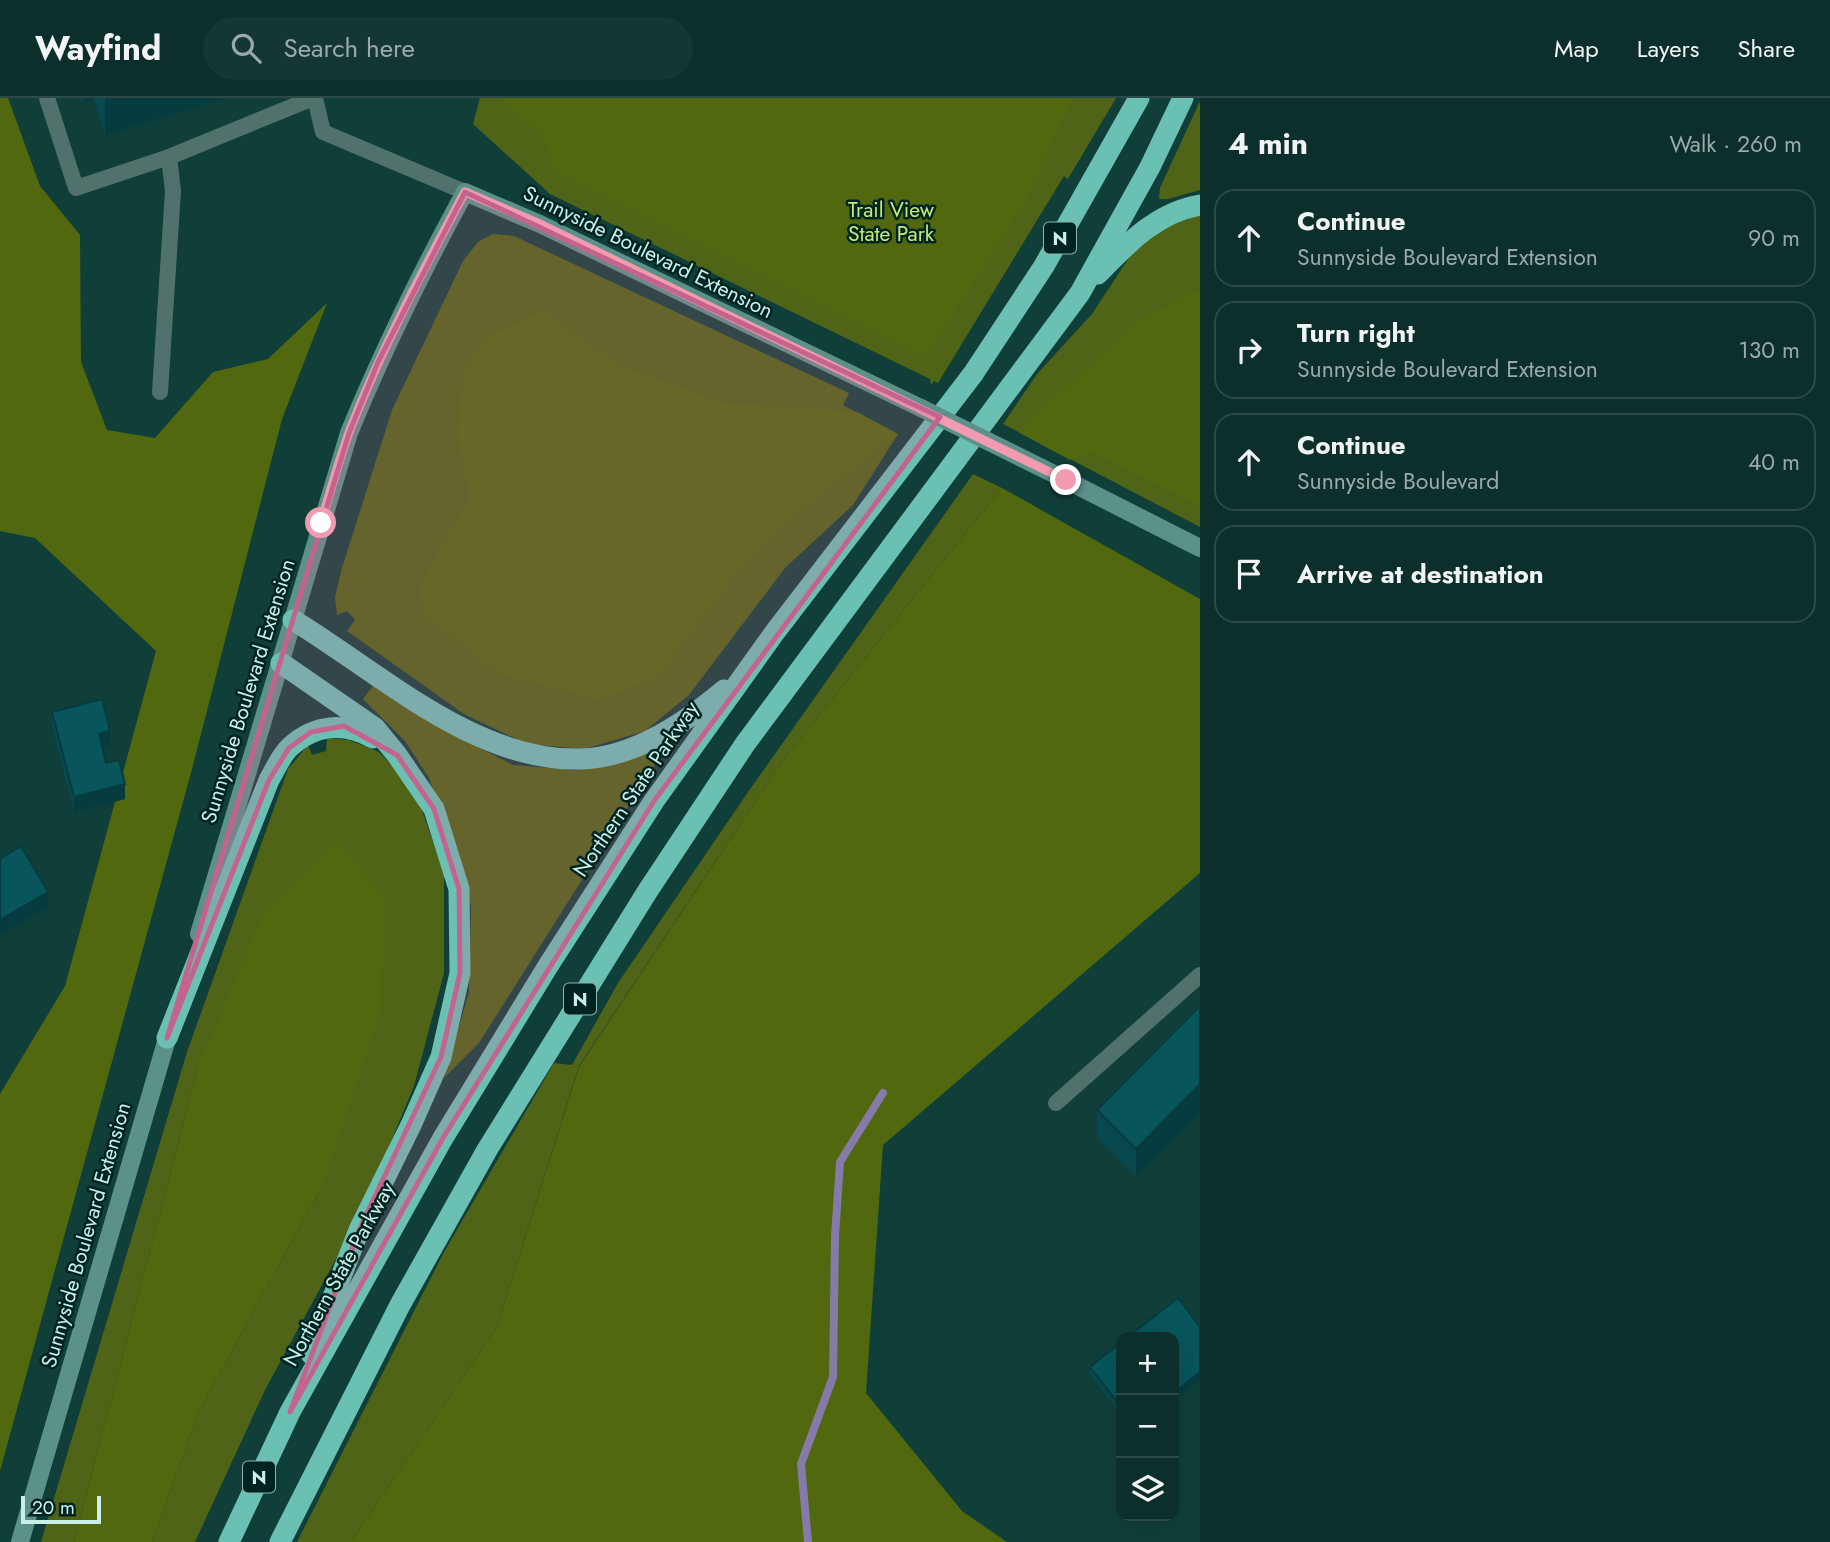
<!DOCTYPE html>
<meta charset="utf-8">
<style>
body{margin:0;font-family:Jost,sans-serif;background:#153733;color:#f1f3f6}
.controls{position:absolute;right:21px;bottom:21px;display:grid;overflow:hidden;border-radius:14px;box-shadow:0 7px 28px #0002}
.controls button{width:63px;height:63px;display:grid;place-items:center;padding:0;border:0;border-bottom:2px solid #2c4a47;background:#0c2f2b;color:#f1f3f6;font:35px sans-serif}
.scale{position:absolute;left:21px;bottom:18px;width:80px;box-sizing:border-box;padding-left:7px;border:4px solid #c8f0e9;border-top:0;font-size:19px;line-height:24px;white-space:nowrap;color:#c8f0e9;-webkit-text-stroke:5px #002420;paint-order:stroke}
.stop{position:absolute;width:21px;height:21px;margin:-16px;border:5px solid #f29ab0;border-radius:50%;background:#fff}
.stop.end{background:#f29ab0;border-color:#fff;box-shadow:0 2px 7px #0008}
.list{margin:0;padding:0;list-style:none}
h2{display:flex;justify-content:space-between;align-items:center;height:91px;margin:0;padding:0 28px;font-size:30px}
h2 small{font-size:23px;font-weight:400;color:#9aa9a9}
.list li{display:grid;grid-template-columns:46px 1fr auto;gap:21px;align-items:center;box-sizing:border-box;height:98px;margin:0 14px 14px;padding:0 14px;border:2px solid #2c4a47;border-radius:21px}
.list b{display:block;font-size:26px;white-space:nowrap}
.list p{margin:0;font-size:23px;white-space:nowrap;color:#9aa9a9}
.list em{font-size:23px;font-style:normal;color:#9aa9a9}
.icon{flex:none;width:38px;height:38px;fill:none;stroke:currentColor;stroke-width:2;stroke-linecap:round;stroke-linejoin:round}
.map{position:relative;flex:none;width:1200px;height:1444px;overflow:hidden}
header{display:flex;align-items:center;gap:42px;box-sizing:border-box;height:98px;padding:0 35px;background:#0c2f2b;border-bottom:2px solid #2c4a47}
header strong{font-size:33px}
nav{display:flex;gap:38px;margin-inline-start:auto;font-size:24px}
.search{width:490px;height:63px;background:#153733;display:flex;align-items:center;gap:18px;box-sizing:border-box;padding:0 24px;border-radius:38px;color:#9aa9a9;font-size:26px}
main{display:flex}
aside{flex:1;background:#0c2f2b}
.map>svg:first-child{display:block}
</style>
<header>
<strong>Wayfind</strong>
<div class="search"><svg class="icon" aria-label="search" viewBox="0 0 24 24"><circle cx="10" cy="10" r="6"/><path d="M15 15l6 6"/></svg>Search here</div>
<nav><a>Map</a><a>Layers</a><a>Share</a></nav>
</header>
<main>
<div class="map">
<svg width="1200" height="1444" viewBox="0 0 1200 1444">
<rect width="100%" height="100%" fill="#103f39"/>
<g fill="#4f6416">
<path d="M 480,0 L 1116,0 L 1068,81 L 1064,78 L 938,285 L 934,283 L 931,287 L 930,281 L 550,96 L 473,26 Z"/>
<path d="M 1200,3 L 1200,92 L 1168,101 L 1159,101 L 1160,90 Z"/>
<path d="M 1188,116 L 1200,116 L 1200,429 L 1003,326 L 1037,276 L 1092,216 L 1136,149 Z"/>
<path d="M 493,136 L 514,138 L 849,295 L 843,307 L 898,336 L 853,407 L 785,470 L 689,597 L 645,633 L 584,651 L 527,646 L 464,616 L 347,533 L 355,522 L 347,513 L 337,517 L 335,499 L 342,470 L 392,312 L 463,163 L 478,144 Z"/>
<path d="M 973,376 L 1002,390 L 781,665 L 579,968 L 497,1229 L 351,1444 L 297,1444 L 444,1154 L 554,965 L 572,967 L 618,885 L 748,694 Z"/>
<path d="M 373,588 L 441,630 L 513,667 L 575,672 L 632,661 L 646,652 L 655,666 L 479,945 L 444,980 L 469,894 L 471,808 L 429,680 L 405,643 L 363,601 Z"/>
<path d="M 327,640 L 349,642 L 379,654 L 414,690 L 444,775 L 444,875 L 414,988 L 362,1113 L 265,1292 L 195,1444 L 152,1444 L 198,1315 L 322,1088 L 198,970 L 74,1444 L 41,1444 L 187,954 L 288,671 L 308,647 L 312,657 L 326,653 Z"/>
</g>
<g fill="#51680f">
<path d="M 0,0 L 8,0 L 40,88 L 80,137 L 81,264 L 107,332 L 155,340 L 213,274 L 268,261 L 327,205 L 282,321 L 192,671 L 0,1373 L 0,996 L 65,888 L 156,553 L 35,440 L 0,433 Z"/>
<path d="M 501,0 L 1072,0 L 1026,102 L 926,258 L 553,71 L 544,39 Z"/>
<path d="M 1193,193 L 1200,194 L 1200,408 L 1093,354 L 1070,362 L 1018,334 L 1135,226 Z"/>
<path d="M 543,213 L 620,268 L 724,305 L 857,314 L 898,336 L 775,433 L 733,480 L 659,578 L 600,602 L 501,577 L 423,516 L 420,486 L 470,401 L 458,337 L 463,271 L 490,237 Z"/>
<path d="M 1002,390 L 1200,501 L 1200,775 L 883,1047 L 866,1295 L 962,1413 L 1007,1444 L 351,1444 L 497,1229 L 579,969 L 781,665 Z"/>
<path d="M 338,745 L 384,800 L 381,911 L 322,1088 L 198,1315 L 152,1444 L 74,1444 L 198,970 L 264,814 Z"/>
</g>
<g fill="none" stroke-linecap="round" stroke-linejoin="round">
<path stroke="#857aa9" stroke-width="8" d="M 808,1444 L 801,1366 L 833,1279 L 835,1138 L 840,1064 L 883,995"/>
<g stroke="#51716c" stroke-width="16">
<path d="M 47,0 L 76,90 L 169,59 L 313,0"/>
<path d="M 315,0 L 323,34 L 465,94"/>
<path d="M 160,294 L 173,93 L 169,59"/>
<path d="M 1056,1005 L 1200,877"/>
</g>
<g stroke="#5c9189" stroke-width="18">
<path d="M 1066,382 L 1200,450"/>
<path d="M 199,836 L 349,335 C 383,252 422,173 465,94 L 540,126 L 921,310"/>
<path d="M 20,1444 L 171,927"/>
</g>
<g stroke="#6bc0b4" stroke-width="21">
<path d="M 1098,176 C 1127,146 1157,114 1200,107"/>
<path d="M 293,522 C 379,574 476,665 582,661 C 635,659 685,625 724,592"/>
<path d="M 281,565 L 375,630 L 397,657 L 434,711 L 459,791 L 460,875 L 441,959 L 411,1027 L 359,1132 L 311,1256"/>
<path d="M 167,940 L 269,682 C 275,672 281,657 290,649 C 315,626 344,624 373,640"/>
<path d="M 229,1444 L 290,1314 L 443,1040 L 548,868 L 654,703 L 775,534 L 973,276 L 1044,168 L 1139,0"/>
<path d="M 280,1444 L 400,1207 L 487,1052 L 647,794 L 745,646 L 1080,195 L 1150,69 L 1183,0"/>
</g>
<path stroke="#5c9189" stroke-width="18" d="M 921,310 L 1066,382"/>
</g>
<g fill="#07494f">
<path d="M 81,0 L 226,0 L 105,37 L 94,1 L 83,5 Z"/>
<path d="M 52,614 L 110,648 L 102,650 L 106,665 L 125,701 L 74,714 L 52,629 Z"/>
<path d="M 1200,908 L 1136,1079 L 1097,1040 L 1097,1012 Z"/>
<path d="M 1121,1244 L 1121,1317 L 1090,1276 L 1090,1269 Z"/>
</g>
<g fill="#063c40">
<path d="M 83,0 L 94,0 L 94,1 L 83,5 Z"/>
<path d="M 105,0 L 226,0 L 105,37 Z"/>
<path d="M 110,633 L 110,648 L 99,651 L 99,636 Z"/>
<path d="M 125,686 L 125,701 L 74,714 L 74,699 Z"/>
<path d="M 48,794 L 48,809 L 0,837 L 0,822 Z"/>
<path d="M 1200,986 L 1200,1014 L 1136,1079 L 1136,1051 Z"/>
<path d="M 1200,1274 L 1200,1282 L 1174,1302 L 1174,1295 Z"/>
</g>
<g fill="#08555c" stroke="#063c40" stroke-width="2">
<path d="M 102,601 L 110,633 L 99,636 L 106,665 L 119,662 L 125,686 L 74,699 L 52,614 Z"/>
<path d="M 21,748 L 48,794 L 0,822 L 0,761 Z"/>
<path d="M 1200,908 L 1200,986 L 1136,1051 L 1097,1012 Z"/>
<path d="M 1178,1200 L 1200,1229 L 1200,1274 L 1174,1295 L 1174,1239 L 1128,1239 Z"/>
<path d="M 1121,1244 L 1121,1309 L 1090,1269 Z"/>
</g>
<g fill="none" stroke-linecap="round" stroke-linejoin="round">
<path stroke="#f29ab0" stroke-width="9" d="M 321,425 C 330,394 339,362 350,332 C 382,250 423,172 465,94 L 540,126 L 1066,382"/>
</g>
<path fill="#c4648d" fill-opacity="0.2" stroke="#c4648d" stroke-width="5" stroke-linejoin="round" d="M 465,94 L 940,319 L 654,703 L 443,1040 L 290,1314 L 359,1132 L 441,959 L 460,875 L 459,791 L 434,711 L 397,657 L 344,628 L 311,634 L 289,650 L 269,682 L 167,940 L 349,335 L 378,264 Z"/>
<g text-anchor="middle" stroke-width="5" stroke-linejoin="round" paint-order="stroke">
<g fill="#002420" stroke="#8cb3ad" stroke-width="2">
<rect x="1044" y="124.5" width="32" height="31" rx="5"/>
<rect x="564" y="885.5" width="32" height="31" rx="5"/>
<rect x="243" y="1363.5" width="32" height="31" rx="5"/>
</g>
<g font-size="19" font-weight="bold" fill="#c8f0e9">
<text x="1060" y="147">N</text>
<text x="580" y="908">N</text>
<text x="259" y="1386">N</text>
</g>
<g font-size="21" fill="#c6e97c" stroke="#002420">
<text x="891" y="119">Trail View<tspan x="891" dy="24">State Park</tspan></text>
</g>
<g font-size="21" fill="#c8f0e9" stroke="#002420">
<text transform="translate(648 154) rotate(26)" y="7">Sunnyside Boulevard Extension</text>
<text transform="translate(248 593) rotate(-73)" y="7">Sunnyside Boulevard Extension</text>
<text transform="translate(636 691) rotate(-56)" y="7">Northern State Parkway</text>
<text transform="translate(86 1137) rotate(-74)" y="7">Sunnyside Boulevard Extension</text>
<text transform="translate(339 1176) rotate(-61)" y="7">Northern State Parkway</text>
</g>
</g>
</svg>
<div class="controls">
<button>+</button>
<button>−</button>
<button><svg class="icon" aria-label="layers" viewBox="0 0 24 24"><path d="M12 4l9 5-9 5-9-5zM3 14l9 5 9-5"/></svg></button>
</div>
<div class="scale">20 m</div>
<div class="stop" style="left:321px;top:425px"></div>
<div class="stop end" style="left:1066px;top:382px"></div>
</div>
<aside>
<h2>4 min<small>Walk · 260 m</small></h2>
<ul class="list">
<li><svg class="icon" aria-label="ahead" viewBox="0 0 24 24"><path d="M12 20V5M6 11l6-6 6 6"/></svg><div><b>Continue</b><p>Sunnyside Boulevard Extension</p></div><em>90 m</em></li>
<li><svg class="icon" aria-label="right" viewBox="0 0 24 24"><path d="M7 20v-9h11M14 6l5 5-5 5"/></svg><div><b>Turn right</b><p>Sunnyside Boulevard Extension</p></div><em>130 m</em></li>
<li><svg class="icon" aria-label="ahead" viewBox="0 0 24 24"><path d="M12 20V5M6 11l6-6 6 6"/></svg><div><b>Continue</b><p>Sunnyside Boulevard</p></div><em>40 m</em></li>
<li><svg class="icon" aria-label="arrive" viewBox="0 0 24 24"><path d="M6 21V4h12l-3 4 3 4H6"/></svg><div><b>Arrive at destination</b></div></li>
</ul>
</aside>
</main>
